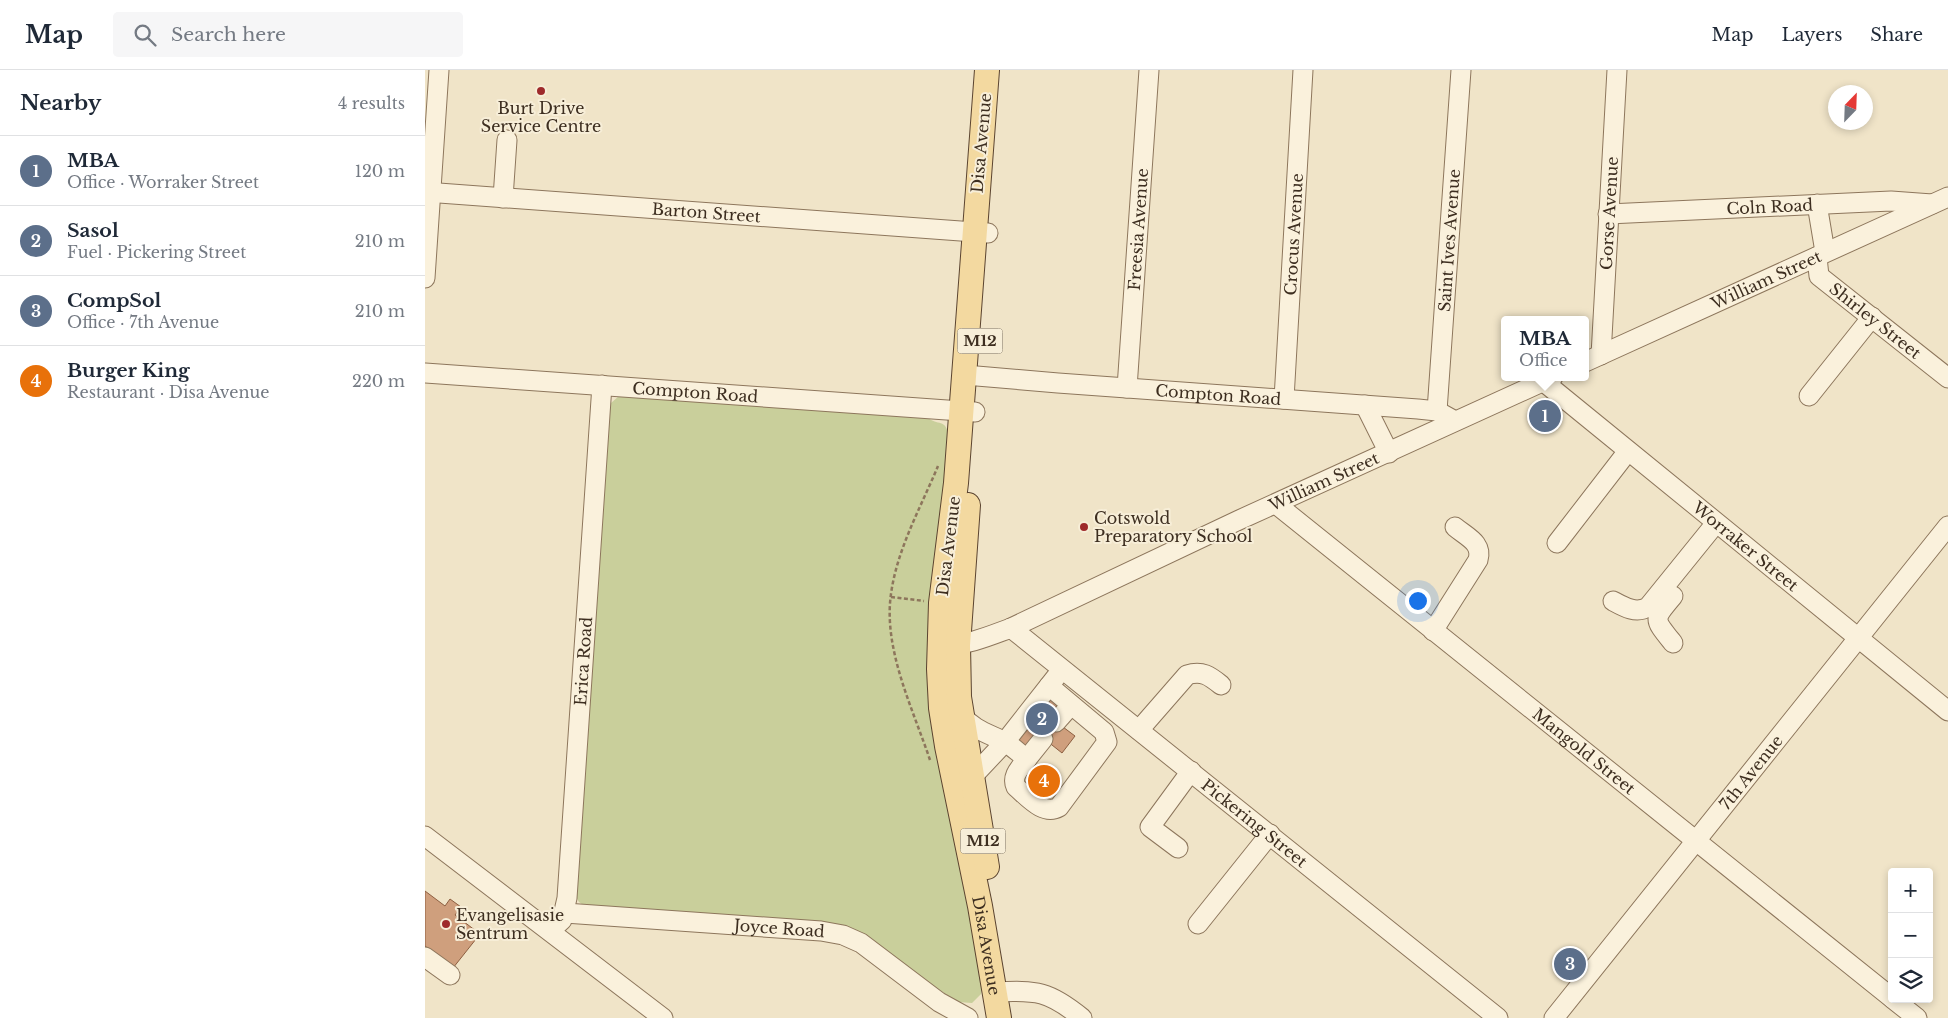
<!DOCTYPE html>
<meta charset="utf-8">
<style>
body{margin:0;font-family:"Libre Baskerville",serif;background:#f6f6f7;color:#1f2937}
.controls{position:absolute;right:15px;bottom:15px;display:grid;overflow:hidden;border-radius:5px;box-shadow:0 2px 8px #0003}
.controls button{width:45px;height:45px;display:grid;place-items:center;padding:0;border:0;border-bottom:1px solid #e0e1e3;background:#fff;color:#1f2937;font:25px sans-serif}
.compass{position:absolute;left:1403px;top:15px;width:45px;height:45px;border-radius:50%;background:#fff;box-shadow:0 2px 8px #0003;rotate:23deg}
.you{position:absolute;left:992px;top:530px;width:18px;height:18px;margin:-12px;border:4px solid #fff;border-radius:50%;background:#1a73e8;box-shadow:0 0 0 8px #1a73e833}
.badge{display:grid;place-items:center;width:32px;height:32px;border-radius:50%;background:#111827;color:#fff;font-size:16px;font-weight:700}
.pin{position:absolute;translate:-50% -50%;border:2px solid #fff;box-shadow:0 1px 5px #0006}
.popup{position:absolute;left:1076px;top:246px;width:88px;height:65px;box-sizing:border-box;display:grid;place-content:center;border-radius:5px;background:#fff;filter:drop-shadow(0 1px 4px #0005);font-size:16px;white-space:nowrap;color:#747a83}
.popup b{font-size:19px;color:#1f2937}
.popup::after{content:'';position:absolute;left:50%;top:100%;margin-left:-10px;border:10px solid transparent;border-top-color:#fff}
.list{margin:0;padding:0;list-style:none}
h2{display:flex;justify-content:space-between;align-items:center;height:65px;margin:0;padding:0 20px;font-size:21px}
h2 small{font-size:16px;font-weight:400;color:#747a83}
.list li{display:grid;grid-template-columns:32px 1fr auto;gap:15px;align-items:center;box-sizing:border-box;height:70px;padding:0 20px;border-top:1px solid #e0e1e3}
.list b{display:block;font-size:19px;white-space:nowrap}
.list p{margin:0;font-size:16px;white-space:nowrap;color:#747a83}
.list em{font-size:16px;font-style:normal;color:#747a83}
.icon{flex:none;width:28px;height:28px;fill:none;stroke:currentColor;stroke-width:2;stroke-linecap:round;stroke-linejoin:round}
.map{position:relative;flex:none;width:1523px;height:948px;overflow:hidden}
header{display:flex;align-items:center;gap:30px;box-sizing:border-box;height:70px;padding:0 25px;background:#fff;border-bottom:1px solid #e0e1e3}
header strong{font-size:24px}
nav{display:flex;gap:28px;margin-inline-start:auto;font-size:18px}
.search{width:350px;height:45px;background:#f6f6f7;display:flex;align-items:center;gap:12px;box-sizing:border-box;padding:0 18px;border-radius:5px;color:#747a83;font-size:19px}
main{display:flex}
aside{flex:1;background:#fff}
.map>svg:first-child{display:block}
</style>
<header>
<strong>Map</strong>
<div class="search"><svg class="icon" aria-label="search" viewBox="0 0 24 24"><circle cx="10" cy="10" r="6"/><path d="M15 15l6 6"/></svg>Search here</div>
<nav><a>Map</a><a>Layers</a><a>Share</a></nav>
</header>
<main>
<aside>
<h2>Nearby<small>4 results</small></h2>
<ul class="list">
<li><span class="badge" style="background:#5c6f8a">1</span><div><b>MBA</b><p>Office · Worraker Street</p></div><em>120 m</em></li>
<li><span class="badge" style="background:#5c6f8a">2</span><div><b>Sasol</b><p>Fuel · Pickering Street</p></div><em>210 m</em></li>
<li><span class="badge" style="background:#5c6f8a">3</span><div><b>CompSol</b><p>Office · 7th Avenue</p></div><em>210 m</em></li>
<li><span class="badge" style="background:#e8710a">4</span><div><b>Burger King</b><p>Restaurant · Disa Avenue</p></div><em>220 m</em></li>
</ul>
</aside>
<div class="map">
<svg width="1523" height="948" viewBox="0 0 1523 948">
<rect width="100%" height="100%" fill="#f0e4c8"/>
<path fill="#c9cf9b" d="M 194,326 L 501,347 C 518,358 519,346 526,371 L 505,642 L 511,684 L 532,769 L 557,915 L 556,924 L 547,933 L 533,932 L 510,917 L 507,917 L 444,869 L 161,837 L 154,832 L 150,825 L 183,341 L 186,333 Z"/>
<g fill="#cf9f7d" stroke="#8d5f41">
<path d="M 626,624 L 642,636 L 630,651 L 650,666 L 637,683 L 617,667 L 604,684 L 589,672 Z"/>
<path d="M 0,821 L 20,836 L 25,829 L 36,837 L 30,845 L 55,864 L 28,898 L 0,876 Z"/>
</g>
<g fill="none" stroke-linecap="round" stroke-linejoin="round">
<g stroke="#8d765c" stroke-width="21">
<g id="minor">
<path id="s1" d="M 0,122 L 563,163"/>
<path d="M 78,128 L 82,70"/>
<path d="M 1392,134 L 1400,182"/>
<path id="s2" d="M 1183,144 L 1466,131 L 1507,134"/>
<path id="s3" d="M 1392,187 L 1394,206 L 1523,308"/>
<path d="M 0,208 L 14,0"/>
<path id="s4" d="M 1176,285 L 1192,0"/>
<path id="s5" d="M 1160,292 L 1523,127"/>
<path id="s6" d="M 0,303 L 550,342"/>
<path id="s7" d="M 540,305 L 633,313 L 993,339 L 1012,341 L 1030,351"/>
<path id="s8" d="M 1119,312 L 1523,641"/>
<path id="s9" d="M 702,318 L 724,0"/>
<path d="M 1384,326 L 1447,247"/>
<path id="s10" d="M 859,329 L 878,0"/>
<path d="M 940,335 L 964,383"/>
<path id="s11" d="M 1012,341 L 1036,0"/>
<path id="s12" d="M 851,434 L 1467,928"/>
<path d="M 1132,473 L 1203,381"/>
<path d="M 1188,531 C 1199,537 1211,544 1223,537 L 1291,453"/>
<path id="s13" d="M 586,558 L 1073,948"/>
<path d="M 1008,561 L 1053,490 C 1058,473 1042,467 1030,457"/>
<path d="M 1248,573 C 1228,548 1228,550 1248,526"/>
<path id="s14" d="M 520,575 C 544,575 564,566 586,558 L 814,450 L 1128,307"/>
<path d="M 537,645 C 548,660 565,664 580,672 C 588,677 595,684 602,689 C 595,698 586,706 591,717 C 603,727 618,746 634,737 L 682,672 L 679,662 L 624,616"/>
<path d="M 631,652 L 646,635"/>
<path d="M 714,660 L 762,605 C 777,600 785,606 796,615"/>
<path d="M 602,689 L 618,669"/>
<path d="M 548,706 L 580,672 L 631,607"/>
<path d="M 0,766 L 238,948"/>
<path d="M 753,778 L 725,757 L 766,701"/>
<path id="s15" d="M 140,843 L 396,861 L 418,865 L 436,873 L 514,932 L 543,948"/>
<path d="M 773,854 L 845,764"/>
<path id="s16" d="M 125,861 L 137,850 L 142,828 L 177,315"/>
<path d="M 0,887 L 25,905"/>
<path d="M 570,922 C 612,920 624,921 657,948"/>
<path d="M 1468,929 L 1492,948"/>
<path id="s17" d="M 1129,948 L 1523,456"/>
</g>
</g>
<g stroke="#5b4430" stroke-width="26">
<g id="major">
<path id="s18" d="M 562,0 L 531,413 L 516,533 L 514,599 L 516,638 L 522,676 L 555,836 L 574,948"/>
<path d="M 543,435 L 533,575 L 534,627 L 562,797"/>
</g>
</g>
<g stroke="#8d765c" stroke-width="2.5" stroke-dasharray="4 2.5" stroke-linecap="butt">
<path d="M 466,527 L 499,531"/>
<path d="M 505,690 C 488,639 458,579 466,524 C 472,479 496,437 513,396"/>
</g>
<use href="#minor" stroke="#faf1dc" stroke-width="19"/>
<use href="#major" stroke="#f3d9a0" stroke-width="24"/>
</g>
<g fill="#9e2a2b" stroke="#f7eed8" stroke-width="2">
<circle cx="116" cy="21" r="5"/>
<circle cx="659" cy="457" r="5"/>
<circle cx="21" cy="854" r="5"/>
</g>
<g text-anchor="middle" stroke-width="4" stroke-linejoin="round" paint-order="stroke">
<g fill="#f7eed8" stroke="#756857" stroke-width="1">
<rect x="532.5" y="258.5" width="45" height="25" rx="4"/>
<rect x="535.5" y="758.5" width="45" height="25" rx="4"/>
</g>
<g font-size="15" font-weight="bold" fill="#3d2e20">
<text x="555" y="276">M12</text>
<text x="558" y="776">M12</text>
</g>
<g font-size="16" fill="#3d2e20" stroke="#f7eed8" text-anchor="start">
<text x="116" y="44" text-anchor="middle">Burt Drive<tspan x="116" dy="18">Service Centre</tspan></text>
<text x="669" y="454">Cotswold<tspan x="669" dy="18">Preparatory School</tspan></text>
<text x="31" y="851">Evangelisasie<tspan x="31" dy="18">Sentrum</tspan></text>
</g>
<g font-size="16" fill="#3d2e20" stroke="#f7eed8">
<text transform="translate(556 73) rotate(-85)" y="6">Disa Avenue</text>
<text dy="6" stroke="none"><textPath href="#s2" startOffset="162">Coln Road</textPath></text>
<text dy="6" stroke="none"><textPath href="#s4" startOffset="142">Gorse Avenue</textPath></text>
<text dy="6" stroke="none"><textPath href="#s1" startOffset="282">Barton Street</textPath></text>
<text dy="6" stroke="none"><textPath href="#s9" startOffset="159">Freesia Avenue</textPath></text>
<text dy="6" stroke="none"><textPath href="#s10" startOffset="165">Crocus Avenue</textPath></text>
<text dy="6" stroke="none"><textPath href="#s11" startOffset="171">Saint Ives Avenue</textPath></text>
<text dy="6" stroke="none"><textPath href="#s5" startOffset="199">William Street</textPath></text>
<text dy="6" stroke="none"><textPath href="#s3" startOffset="91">Shirley Street</textPath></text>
<text dy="6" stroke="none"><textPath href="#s6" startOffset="271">Compton Road</textPath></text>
<text dy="6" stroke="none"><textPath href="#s7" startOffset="254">Compton Road</textPath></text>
<text dy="6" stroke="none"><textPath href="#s14" startOffset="414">William Street</textPath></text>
<text transform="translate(523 476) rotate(-83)" y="6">Disa Avenue</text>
<text dy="6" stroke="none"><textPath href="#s8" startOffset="260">Worraker Street</textPath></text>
<text dy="6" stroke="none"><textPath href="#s16" startOffset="276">Erica Road</textPath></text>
<text dy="6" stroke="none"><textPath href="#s12" startOffset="395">Mangold Street</textPath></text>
<text dy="6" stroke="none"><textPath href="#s17" startOffset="315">7th Avenue</textPath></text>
<text dy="6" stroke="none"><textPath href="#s13" startOffset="312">Pickering Street</textPath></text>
<text dy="6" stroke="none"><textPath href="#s15" startOffset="215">Joyce Road</textPath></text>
<text dy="6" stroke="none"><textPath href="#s18" startOffset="882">Disa Avenue</textPath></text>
</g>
</g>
</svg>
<div class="controls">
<button>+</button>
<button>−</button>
<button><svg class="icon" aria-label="layers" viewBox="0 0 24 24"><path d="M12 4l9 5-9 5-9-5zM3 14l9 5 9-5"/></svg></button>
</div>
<svg class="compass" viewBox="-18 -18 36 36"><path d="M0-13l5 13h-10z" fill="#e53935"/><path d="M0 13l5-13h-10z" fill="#747a83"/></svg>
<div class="you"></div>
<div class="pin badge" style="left:1120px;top:346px;background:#5c6f8a">1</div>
<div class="popup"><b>MBA</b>Office</div>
<div class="pin badge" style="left:617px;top:649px;background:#5c6f8a">2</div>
<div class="pin badge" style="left:1145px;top:894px;background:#5c6f8a">3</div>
<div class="pin badge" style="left:619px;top:711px;background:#e8710a">4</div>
</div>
</main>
